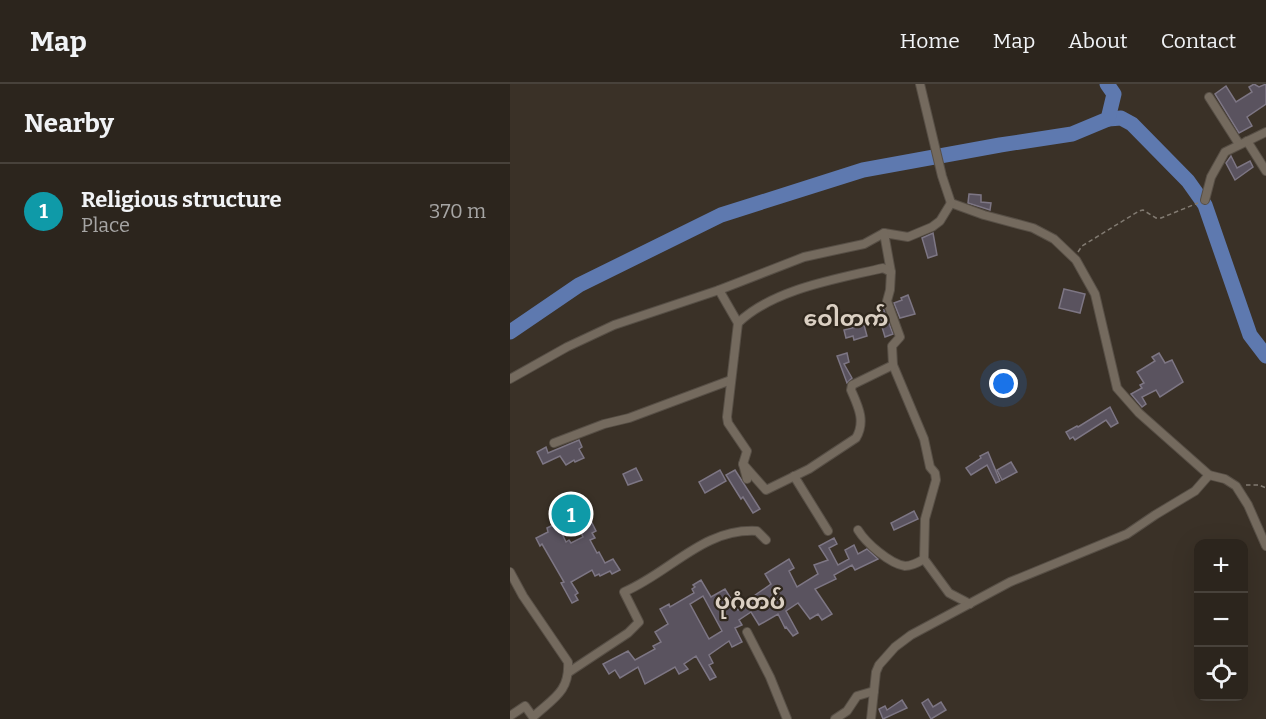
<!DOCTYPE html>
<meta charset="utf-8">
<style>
body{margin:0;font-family:Bitter,"Noto Sans Myanmar",serif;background:#38312a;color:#f1f3f6}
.controls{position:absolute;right:18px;bottom:18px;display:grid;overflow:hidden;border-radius:12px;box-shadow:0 6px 24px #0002}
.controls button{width:54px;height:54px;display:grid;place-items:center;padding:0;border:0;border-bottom:2px solid #48423b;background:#2c251d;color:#f1f3f6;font:30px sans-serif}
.you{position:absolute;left:494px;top:300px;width:21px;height:21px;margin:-15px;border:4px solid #fff;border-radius:50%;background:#1a73e8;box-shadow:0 0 0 9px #1a73e833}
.badge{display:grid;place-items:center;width:39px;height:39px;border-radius:50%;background:#95b2f1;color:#fff;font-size:20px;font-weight:700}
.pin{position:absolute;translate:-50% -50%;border:3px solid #fff;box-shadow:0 2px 6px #0006}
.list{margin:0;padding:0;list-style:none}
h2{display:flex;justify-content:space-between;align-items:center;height:78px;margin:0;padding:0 24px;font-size:26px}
h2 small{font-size:20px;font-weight:400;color:#a6a5a4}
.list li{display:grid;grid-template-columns:39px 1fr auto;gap:18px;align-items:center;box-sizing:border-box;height:96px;padding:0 24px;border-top:2px solid #48423b}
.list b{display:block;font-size:22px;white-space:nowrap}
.list p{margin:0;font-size:20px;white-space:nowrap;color:#a6a5a4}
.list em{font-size:20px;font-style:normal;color:#a6a5a4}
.icon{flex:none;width:33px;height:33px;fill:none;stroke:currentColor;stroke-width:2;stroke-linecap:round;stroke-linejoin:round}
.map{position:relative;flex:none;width:756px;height:635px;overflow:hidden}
header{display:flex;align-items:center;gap:36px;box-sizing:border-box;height:84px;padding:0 30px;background:#2c251d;border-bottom:2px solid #48423b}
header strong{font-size:28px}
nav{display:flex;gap:33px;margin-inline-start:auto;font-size:21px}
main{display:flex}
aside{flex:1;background:#2c251d}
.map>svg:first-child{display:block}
</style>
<header>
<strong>Map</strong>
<nav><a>Home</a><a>Map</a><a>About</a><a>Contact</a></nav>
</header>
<main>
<aside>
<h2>Nearby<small></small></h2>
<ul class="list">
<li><span class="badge" style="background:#0f9aa8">1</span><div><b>Religious structure</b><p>Place</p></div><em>370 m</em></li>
</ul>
</aside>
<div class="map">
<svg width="756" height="635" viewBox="0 0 756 635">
<rect width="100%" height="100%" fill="#3a3127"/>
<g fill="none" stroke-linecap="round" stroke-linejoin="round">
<g stroke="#5e79af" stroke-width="15">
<path d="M 598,35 L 611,34 L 622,40 L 678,97 L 695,121 L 740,251 L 756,272"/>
<path d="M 0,248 L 69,201 L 211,131 L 353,86 L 490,61 L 562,50 L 598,35 L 604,10 L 597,0"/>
</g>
</g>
<g fill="#5a535f" stroke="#7d7684" stroke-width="1.5" fill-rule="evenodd">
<path d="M 744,0 L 749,3 L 756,0 L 756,20 L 737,33 L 742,42 L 729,49 L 705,10 L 716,2 L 726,18 L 742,8 L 739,3 Z"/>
<path d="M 721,72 L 727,84 L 740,77 L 743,83 L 725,96 L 716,79 Z"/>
<path d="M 459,110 L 471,111 L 471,118 L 481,119 L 480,126 L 458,119 Z"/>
<path d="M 423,149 L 427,171 L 418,174 L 412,154 Z"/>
<path d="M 554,205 L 575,210 L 570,229 L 549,224 Z"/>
<path d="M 398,211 L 405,230 L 390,234 L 384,219 L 392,216 L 391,214 Z"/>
<path d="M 372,221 L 383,250 L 375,253 L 372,243 L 374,242 L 366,223 Z"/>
<path d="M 354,241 L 357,252 L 344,256 L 343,252 L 336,254 L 334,246 Z"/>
<path d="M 337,269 L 339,278 L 334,280 L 342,294 L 337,299 L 327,272 Z"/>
<path d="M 649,269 L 655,279 L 662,276 L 673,298 L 650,313 L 646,306 L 632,313 L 636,320 L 632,323 L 621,310 L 632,304 L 630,301 L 634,299 L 627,288 L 645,277 L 642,273 Z"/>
<path d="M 600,323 L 608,339 L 601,343 L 596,336 L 565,356 L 563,353 L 560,355 L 556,348 L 567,342 L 568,343 Z"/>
<path d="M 69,356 L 72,363 L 69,365 L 74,374 L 65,378 L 64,376 L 56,381 L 50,372 L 33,380 L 27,368 L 36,363 L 38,369 Z"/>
<path d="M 478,368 L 490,397 L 486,399 L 477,381 L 461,391 L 456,384 L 471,374 L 470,372 Z"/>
<path d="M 501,378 L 507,388 L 492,396 L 487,386 Z"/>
<path d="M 126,384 L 132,396 L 118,401 L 113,390 Z"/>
<path d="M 210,386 L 216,397 L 195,409 L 189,398 Z"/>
<path d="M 225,386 L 250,425 L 243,429 L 233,413 L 231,415 L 216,391 Z"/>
<path d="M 63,420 L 72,438 L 64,442 L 62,436 L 53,441 L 44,425 L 59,430 L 56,424 Z"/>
<path d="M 404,427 L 408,435 L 384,446 L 381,439 Z"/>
<path d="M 81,437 L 86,447 L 82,449 L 85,454 L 80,456 L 87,469 L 89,468 L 95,479 L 103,475 L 110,486 L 102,490 L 100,487 L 90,492 L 89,490 L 85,492 L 82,486 L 61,498 L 68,509 L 65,511 L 68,516 L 62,519 L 51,499 L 54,498 L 32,460 L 30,462 L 26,454 L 38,448 L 37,444 L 47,439 L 56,458 L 59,456 L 61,459 L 73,453 L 68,442 Z"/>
<path d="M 324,454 L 327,460 L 319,464 L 328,481 L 339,475 L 335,466 L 344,461 L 348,470 L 357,465 L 368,475 L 345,486 L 342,481 L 324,491 L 326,495 L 305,505 L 322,530 L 312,536 L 308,530 L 300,535 L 288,519 L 276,527 L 288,549 L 283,552 L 276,543 L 275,544 L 268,530 L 249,541 L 241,528 L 229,536 L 232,541 L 225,544 L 232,558 L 222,563 L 219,557 L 199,571 L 203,579 L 199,581 L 206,593 L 200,596 L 186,572 L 174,580 L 178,585 L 169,590 L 165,583 L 135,600 L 128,583 L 110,594 L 105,586 L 99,590 L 93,580 L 118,567 L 125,576 L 145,565 L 143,562 L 151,558 L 145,548 L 158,540 L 150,525 L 159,520 L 160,523 L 184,509 L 182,505 L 185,503 L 183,501 L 191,496 L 201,513 L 215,505 L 228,526 L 242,517 L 241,514 L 261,500 L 255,490 L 279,475 L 284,484 L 279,487 L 287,503 L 308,490 L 304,481 L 318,476 L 309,462 ZM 193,512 L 212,547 L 199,555 L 180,520 Z"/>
<path d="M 418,615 L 423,623 L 431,618 L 436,626 L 421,635 L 412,619 Z"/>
<path d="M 392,616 L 397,624 L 373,635 L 369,625 L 375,622 L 377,626 Z"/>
</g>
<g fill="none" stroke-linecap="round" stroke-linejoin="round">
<g stroke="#574f46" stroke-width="10">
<g id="minor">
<path d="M 410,0 L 432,92 L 441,119 L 474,131 L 523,144 L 544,155 L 566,176 L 585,210 L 607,304 L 629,329 L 699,391 L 715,395 L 726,402 L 738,421 L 756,462"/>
<path d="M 699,13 L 729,60"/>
<path d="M 737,57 L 756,87"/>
<path d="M 695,116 L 701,93 L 715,68 L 756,48"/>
<path d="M 209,206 L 228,239"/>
<path d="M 383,281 L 414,355 L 420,383 L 425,389 L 426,396 L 415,435 L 414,475"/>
<path d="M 0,295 L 57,263 L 104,241 L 209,206 L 294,173 L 354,160 L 374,149 L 398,153 L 422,143 L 430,137 L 441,119"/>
<path d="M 44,359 L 94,340 L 119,334 L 221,296"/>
<path d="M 233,380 L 256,406 L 299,385 L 346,354 C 356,337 348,322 341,306 L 342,301 L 383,281 L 382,262 L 390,253 L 377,217 L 380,206 L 381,188 L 374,149"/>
<path d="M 284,392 L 318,447"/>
<path d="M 237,395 L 233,380 L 237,367 L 218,339 L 217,333 L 228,239 C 263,205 327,195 373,184 L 381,188"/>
<path d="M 348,446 C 356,459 380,480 395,482 C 401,482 409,478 414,475 L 439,509 L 460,520"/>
<path d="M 0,488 L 13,512 L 58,578 C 60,608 42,615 23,633 L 15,622 L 0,632"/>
<path d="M 237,548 L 260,593 L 277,635"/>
<path d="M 59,588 L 118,549 L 129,538 L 114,508 C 161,488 193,444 247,447 L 256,456"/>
<path d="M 325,635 L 337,627 L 347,612 L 364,607"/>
<path d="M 361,635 L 366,588 L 369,581 L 385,563 L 401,551 L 500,498 L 617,450 L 645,431 L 685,407 L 699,391"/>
</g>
</g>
<g stroke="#817a71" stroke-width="1.5" stroke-dasharray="4.5 3" stroke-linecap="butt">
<path d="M 568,168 L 572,162 L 629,127 L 633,126 L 646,134 L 651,134 L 688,119"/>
<path d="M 736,401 L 749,401 L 756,404"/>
</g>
<use href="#minor" stroke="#746a5e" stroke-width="8"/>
</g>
<g text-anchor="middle" stroke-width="4.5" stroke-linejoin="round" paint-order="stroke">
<g font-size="22" font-weight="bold" fill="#dbd0c3" stroke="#2f271d">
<text x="336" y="242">ဝေါတက်</text>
<text x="240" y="525">ပုဂံတပ်</text>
</g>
</g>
</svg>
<div class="controls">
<button>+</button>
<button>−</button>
<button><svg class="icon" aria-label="locate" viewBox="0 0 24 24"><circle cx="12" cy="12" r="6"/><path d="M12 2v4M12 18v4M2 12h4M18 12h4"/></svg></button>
</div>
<div class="you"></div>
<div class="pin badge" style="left:61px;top:430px;background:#0f9aa8">1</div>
</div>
</main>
